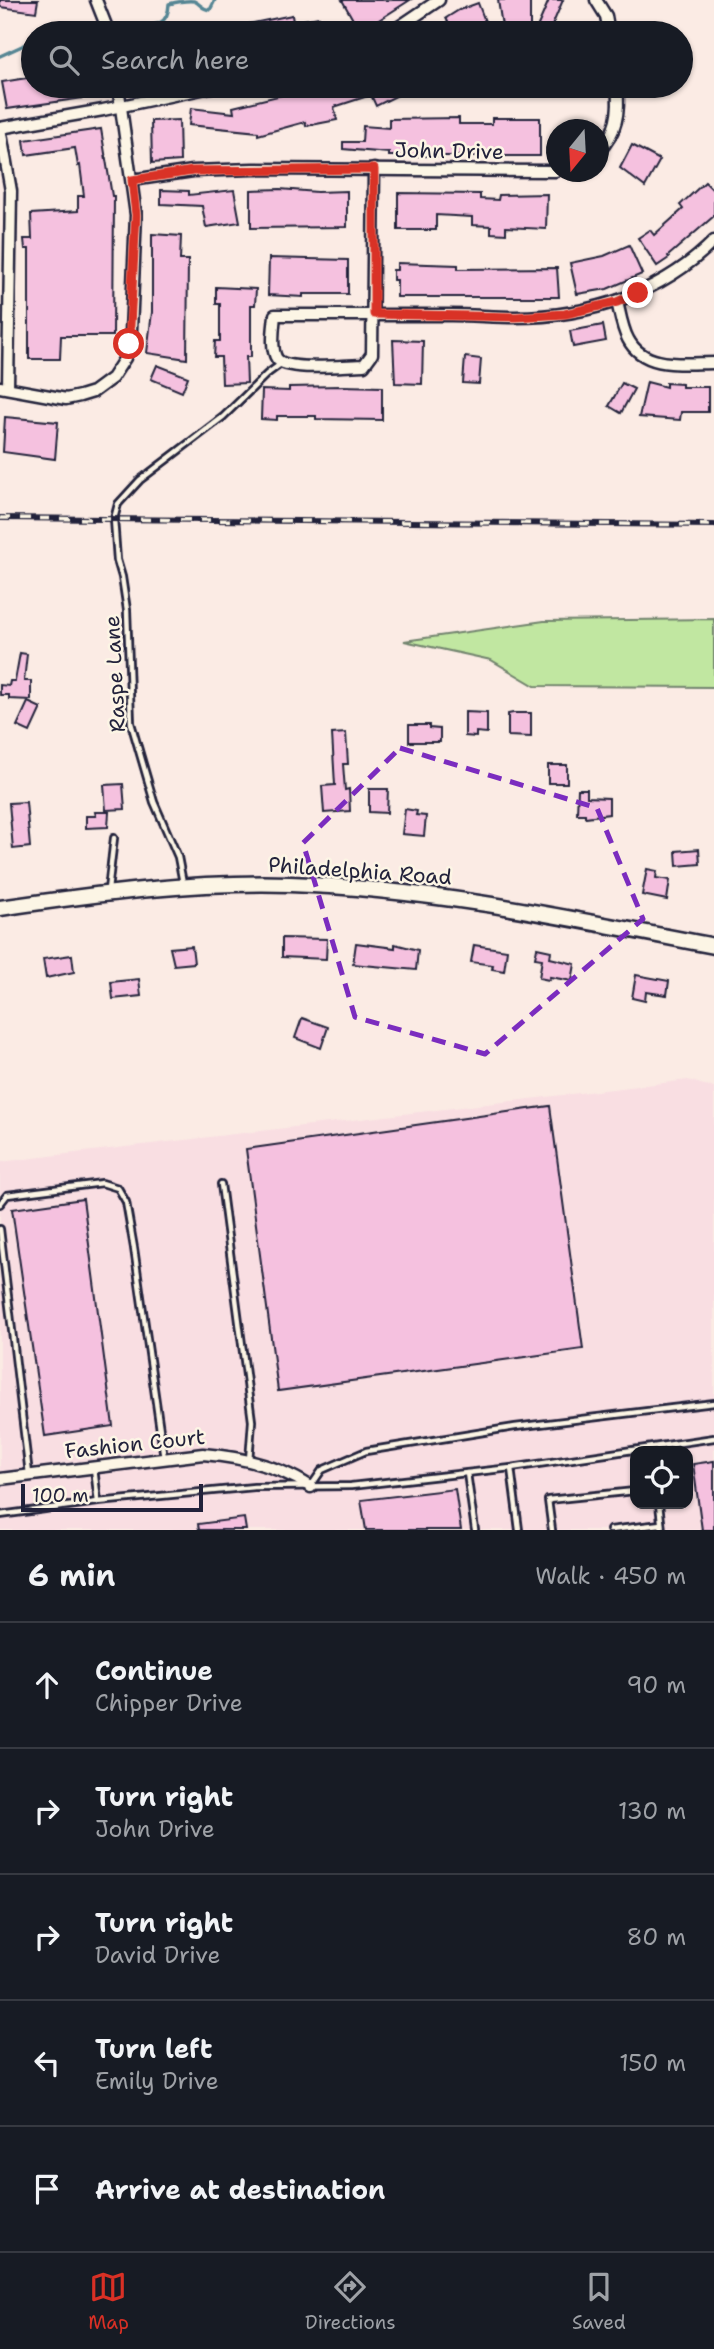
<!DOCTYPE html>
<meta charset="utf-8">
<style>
body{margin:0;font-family:"Shantell Sans",sans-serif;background:#20242c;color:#f1f3f6}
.controls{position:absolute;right:21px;bottom:21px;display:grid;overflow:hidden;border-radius:14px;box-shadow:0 2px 5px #0004}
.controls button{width:63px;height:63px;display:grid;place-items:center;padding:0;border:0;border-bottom:2px solid #363941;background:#171b24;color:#f1f3f6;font:35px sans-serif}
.compass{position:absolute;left:546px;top:119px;width:63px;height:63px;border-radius:50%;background:#171b24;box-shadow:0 2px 5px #0004;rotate:198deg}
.scale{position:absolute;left:21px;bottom:18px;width:182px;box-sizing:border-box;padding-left:7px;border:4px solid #22223b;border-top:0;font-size:19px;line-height:24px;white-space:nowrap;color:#22223b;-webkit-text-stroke:5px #fcf5e5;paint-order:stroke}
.stop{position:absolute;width:21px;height:21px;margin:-16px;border:5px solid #d93025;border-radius:50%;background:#fff}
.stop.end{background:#d93025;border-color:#fff;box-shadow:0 2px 7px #0008}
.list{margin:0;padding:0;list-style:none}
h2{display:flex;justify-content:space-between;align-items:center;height:91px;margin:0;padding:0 28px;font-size:30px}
h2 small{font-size:23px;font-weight:400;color:#9ea1a6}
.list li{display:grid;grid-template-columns:46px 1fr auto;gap:21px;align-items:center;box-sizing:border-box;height:126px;padding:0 28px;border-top:2px solid #363941}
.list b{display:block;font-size:26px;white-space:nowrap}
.list p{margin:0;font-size:23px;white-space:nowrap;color:#9ea1a6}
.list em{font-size:23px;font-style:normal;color:#9ea1a6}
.icon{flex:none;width:38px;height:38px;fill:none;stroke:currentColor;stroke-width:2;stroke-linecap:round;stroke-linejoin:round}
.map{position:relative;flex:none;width:714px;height:1530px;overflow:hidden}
.search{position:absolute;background:#171b24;box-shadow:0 2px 5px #0004;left:21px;right:21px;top:21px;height:77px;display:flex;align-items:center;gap:18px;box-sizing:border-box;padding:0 24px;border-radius:38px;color:#9ea1a6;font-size:26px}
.sheet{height:721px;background:#171b24}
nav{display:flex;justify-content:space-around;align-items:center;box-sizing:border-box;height:98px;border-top:2px solid #363941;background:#171b24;font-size:19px;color:#9ea1a6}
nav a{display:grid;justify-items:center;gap:4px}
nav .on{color:#d93025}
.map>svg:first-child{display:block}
</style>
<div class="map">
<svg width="714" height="1530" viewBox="0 0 714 1530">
<rect width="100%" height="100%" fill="#fbebe4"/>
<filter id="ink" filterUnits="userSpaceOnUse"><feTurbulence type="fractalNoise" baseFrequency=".0143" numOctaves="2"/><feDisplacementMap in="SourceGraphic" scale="14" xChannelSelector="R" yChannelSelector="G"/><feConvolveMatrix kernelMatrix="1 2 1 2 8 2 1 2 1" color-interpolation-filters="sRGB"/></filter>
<g filter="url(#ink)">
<path fill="#f9dee2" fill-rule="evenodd" d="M 688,1080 L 714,1088 L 714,1530 L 0,1530 L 0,1162 ZM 635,1451 L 688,1451 L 688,1504 L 635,1504 Z"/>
<path fill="#c1e7a1" stroke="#72846e" stroke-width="2" d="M 714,619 L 714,687 L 535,686 L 491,660 L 404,641 L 544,621 Z"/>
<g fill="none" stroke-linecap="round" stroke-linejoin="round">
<g stroke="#568694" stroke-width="3.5">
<path d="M 87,33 C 100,31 113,27 126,26 C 146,24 168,32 169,4 C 177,2 186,0 194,1 C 201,4 201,9 210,10 L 215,0"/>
<path d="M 0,56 L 33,41"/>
</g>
</g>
<g fill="#f5c1df" stroke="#22223b" stroke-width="2">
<path d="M 0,0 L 38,0 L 36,12 L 0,7 Z"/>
<path d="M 342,0 L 410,0 L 360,32 Z"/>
<path d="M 498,0 L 530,0 L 530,33 L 503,33 Z"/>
<path d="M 549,0 L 563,0 L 549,33 L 545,33 L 536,30 Z"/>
<path d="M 478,3 L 486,24 L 470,33 L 431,33 L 448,22 L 446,18 L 459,10 Z"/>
<path d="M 292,15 L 293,22 L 319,17 L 323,33 L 225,33 L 224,29 Z"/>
<path d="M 33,77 L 33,86 L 111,86 L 111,91 L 90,97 L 7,109 L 2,82 Z"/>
<path d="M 319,86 L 416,86 L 376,106 L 371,95 L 334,107 L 337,120 L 306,126 L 305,122 L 258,135 L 258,132 L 189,125 L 191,108 L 234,113 L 233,107 Z"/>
<path d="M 459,118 L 459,124 L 492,124 L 492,118 L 540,118 L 540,156 L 389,156 L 389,153 L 343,149 L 343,142 L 362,142 L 363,126 L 389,128 L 389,119 Z"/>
<path d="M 179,120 L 180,161 L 152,163 L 151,121 Z"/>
<path d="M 101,129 L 112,196 L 114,196 L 113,336 L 61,336 L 60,359 L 29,359 L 29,249 L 25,249 L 24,239 L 32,239 L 31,214 L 78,211 L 78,196 L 84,196 L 80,165 L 78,166 L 75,148 L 26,155 L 24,140 Z"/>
<path d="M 632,145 L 660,160 L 645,187 L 620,168 Z"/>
<path d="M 705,182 L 714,191 L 714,216 L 668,256 L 669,258 L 657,266 L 638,238 L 650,230 L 654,235 L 683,209 L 680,205 Z"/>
<path d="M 280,189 L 317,192 L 347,191 L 347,227 L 251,228 L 251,190 Z"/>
<path d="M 161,190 L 189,191 L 189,195 L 234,190 L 240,222 L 206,227 L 202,206 L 161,204 Z"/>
<path d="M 398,193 L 480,194 L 480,199 L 498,200 L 499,195 L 547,194 L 546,229 L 506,227 L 506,234 L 491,233 L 491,226 L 472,225 L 472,217 L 436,215 L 436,230 L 398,230 Z"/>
<path d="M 152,234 L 181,236 L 180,260 L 188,260 L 187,359 L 147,353 L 152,312 Z"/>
<path d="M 629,245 L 642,274 L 607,289 L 577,294 L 570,263 L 604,256 Z"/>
<path d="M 269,258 L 348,260 L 348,294 L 303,294 L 303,297 L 268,295 Z"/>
<path d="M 397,263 L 458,265 L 458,269 L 557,268 L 559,297 L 397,297 L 397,280 L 393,280 L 393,270 L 397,270 Z"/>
<path d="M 216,287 L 256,289 L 255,305 L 251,305 L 251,357 L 246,357 L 247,383 L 222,384 L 221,357 L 214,357 L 215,341 L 220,341 L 220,304 L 216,304 Z"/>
<path d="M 603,325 L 606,341 L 573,347 L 570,331 Z"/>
<path d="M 393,340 L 423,341 L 422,384 L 395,383 Z"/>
<path d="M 465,357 L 481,359 L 479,384 L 463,383 Z"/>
<path d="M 157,365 L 188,377 L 182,392 L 151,379 Z"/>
<path d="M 647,382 L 666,387 L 666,383 L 682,384 L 682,387 L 708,387 L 708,412 L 681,412 L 680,420 L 639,417 Z"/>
<path d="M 622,383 L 634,389 L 621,413 L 609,406 Z"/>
<path d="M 342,386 L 382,387 L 382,420 L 316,419 L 316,416 L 277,416 L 277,420 L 261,419 L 262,390 L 289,391 L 289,387 Z"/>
<path d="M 5,417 L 58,422 L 55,459 L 3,452 Z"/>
<path d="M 20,653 L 27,654 L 24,681 L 31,681 L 31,700 L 9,699 L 9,695 L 0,695 L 0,685 L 9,686 L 10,681 L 15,681 Z"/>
<path d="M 28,702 L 41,708 L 30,732 L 17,726 Z"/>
<path d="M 465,712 L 487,713 L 487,733 L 476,732 L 476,737 L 465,736 Z"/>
<path d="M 513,713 L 531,713 L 531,737 L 508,736 L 508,714 Z"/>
<path d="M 409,725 L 429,725 L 429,728 L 440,729 L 440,742 L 409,742 Z"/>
<path d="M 346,733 L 348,764 L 343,764 L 345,790 L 349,789 L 350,811 L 324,813 L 322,786 L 335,785 L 332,734 Z"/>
<rect x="548" y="765" width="19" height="18"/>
<path d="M 123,784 L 125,809 L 106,810 L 104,785 Z"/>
<path d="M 369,789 L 388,789 L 387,813 L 369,812 Z"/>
<path d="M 578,789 L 587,789 L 587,797 L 609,798 L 609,814 L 585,817 L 585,814 L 577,814 Z"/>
<path d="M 26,802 L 30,847 L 13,849 L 9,803 Z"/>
<path d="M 405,809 L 417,811 L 416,815 L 426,816 L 424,836 L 402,834 Z"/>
<path d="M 95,812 L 109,812 L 108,827 L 86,828 L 86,816 L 96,816 Z"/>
<path d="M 699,849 L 700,864 L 677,866 L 676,851 Z"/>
<path d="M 647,869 L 657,871 L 656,878 L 670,880 L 667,900 L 642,895 Z"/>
<path d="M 282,938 L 327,939 L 326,959 L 282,957 Z"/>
<path d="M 356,943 L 395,948 L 395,944 L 418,950 L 416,970 L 353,964 Z"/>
<path d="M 474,945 L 507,950 L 504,971 L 492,969 L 493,965 L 471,962 Z"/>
<path d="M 192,946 L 194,963 L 174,965 L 170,948 Z"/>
<path d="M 537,948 L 551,951 L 550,958 L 575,964 L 572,981 L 550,977 L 549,980 L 539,978 L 542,959 L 535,958 Z"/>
<path d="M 72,955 L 74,972 L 46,978 L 43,959 Z"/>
<path d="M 636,975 L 669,981 L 667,995 L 646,992 L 645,1001 L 632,998 Z"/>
<path d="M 139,979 L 141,996 L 113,999 L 111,982 Z"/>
<path d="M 302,1018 L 328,1027 L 321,1048 L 295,1038 Z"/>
<path d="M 550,1106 L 583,1349 L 278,1391 L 246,1149 Z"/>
<path d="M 83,1199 L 113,1426 L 45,1436 L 12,1209 Z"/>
<path d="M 714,1461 L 714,1530 L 702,1530 L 693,1464 Z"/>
<path d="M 455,1489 L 461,1530 L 366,1530 L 361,1500 Z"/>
<path d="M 244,1518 L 246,1530 L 199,1530 L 198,1524 Z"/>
</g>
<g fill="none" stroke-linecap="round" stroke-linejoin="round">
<g stroke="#22223b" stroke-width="10">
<g id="lane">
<path d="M 183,883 L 178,857 L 154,802 L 131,723 L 127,610 L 122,577 L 117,560 L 114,519 L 118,504 L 140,480 L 223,417 L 267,374 L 282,363"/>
<path d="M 108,890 L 114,838"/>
<path d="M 221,1184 L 252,1421 L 249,1461"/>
<path d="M 0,1204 L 7,1195 L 102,1183 L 118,1188 L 126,1202 L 134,1248 L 164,1458"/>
<path d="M 0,1229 L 29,1474"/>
<path d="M 94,1468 L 98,1502"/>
<path d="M 511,1468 L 519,1530"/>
<path d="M 467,1473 L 475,1530"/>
<path d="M 311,1486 L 322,1470 L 366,1451 L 515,1427 L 714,1403"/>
<path d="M 659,1504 L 662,1530"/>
<path d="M 0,1515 L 98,1502 L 254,1487 L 351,1486 L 511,1468 L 714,1438"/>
<path d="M 552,1530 L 548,1500 L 635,1491"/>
<path d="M 610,1530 L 661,1524"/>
</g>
</g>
<g stroke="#22223b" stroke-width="15">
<g id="street">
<path d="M 96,0 L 109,33"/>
<path d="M 596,0 L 606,16 L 609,33"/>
<path d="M 390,33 L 439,0"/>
<path d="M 0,128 L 11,191 L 8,388"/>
<path d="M 0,128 L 103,110 L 216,86"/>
<path d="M 598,152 C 617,133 620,112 617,86"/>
<path d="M 374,169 L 372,354 L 364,365 C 346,365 288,372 277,359 C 270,349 274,327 275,315 C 333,315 392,315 451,315 C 472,315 494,317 515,317 C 589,317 661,294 714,241"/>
<path d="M 132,180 L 193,171 L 253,169 L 556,171"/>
<path d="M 617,301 C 620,314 622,328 628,339 C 644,370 685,363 714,363"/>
<path d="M 0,387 L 66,399 L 80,396 L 93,392 L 112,378 L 125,358 L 131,331 L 136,215 L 118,86"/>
<path d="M 0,1479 L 203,1454 C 240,1457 280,1466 311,1487"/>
</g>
</g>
<g stroke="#22223b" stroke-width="19">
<path id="secondary" d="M 0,908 C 95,894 194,881 290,884 C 433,889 574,919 714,946"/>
</g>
<use href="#lane" stroke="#fcf5e5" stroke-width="4.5"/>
<use href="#street" stroke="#fcf5e5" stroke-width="10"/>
<use href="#secondary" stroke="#fcf5e5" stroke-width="14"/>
<g stroke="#22223b" stroke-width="6">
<path id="rail" d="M 0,518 L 714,525"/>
</g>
<use href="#rail" stroke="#fcf5e5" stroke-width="3.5" stroke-dasharray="10" stroke-linecap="butt"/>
</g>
</g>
<g fill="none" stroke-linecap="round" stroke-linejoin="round" filter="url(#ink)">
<path stroke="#d93025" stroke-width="9" d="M 129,344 L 136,215 L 132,180 L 193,171 L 374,169 L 374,314 L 516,317 L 565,314 L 617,302 L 638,293"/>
</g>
<path fill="none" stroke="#7b2cbf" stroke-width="5" stroke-dasharray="14 9" stroke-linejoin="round" d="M 400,748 L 597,808 L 643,919 L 485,1054 L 355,1017 L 303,843 Z"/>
<g text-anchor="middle" stroke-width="5" stroke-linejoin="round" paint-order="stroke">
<g font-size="21" fill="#22223b" stroke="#fcf5e5">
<text transform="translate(449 151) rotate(1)" y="7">John Drive</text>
<text transform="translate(115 674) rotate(-93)" y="7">Raspe Lane</text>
<text transform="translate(360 871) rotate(4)" y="7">Philadelphia Road</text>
<text transform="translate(135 1444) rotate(-6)" y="7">Fashion Court</text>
</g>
</g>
</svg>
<div class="controls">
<button><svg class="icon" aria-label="locate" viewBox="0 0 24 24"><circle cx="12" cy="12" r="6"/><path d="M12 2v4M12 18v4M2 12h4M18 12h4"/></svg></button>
</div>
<svg class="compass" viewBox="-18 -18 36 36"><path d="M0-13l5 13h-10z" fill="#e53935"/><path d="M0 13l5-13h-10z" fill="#9ea1a6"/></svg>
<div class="scale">100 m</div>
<div class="stop" style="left:129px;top:344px"></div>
<div class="stop end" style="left:638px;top:293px"></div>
<div class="search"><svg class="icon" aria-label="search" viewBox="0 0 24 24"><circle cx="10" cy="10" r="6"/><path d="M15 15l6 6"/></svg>Search here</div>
</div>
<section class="sheet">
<h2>6 min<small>Walk · 450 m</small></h2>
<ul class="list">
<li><svg class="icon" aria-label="ahead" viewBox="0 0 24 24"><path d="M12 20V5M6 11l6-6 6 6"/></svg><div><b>Continue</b><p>Chipper Drive</p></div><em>90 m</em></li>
<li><svg class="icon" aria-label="right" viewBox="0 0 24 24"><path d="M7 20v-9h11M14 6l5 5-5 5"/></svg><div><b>Turn right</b><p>John Drive</p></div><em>130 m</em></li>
<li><svg class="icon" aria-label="right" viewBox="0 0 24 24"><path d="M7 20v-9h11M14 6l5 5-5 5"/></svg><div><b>Turn right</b><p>David Drive</p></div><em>80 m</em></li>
<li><svg class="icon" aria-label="left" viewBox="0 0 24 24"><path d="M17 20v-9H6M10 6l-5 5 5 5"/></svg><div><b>Turn left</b><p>Emily Drive</p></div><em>150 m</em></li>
<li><svg class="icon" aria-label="arrive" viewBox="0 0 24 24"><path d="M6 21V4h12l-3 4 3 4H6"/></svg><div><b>Arrive at destination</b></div></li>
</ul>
</section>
<nav>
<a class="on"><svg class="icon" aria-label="map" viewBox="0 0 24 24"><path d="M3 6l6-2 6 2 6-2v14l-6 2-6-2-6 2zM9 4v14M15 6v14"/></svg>Map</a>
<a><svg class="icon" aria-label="directions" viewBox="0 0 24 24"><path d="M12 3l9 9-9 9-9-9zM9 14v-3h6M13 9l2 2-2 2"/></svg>Directions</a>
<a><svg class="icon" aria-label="saved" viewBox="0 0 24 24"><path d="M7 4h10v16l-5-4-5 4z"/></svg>Saved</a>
</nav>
